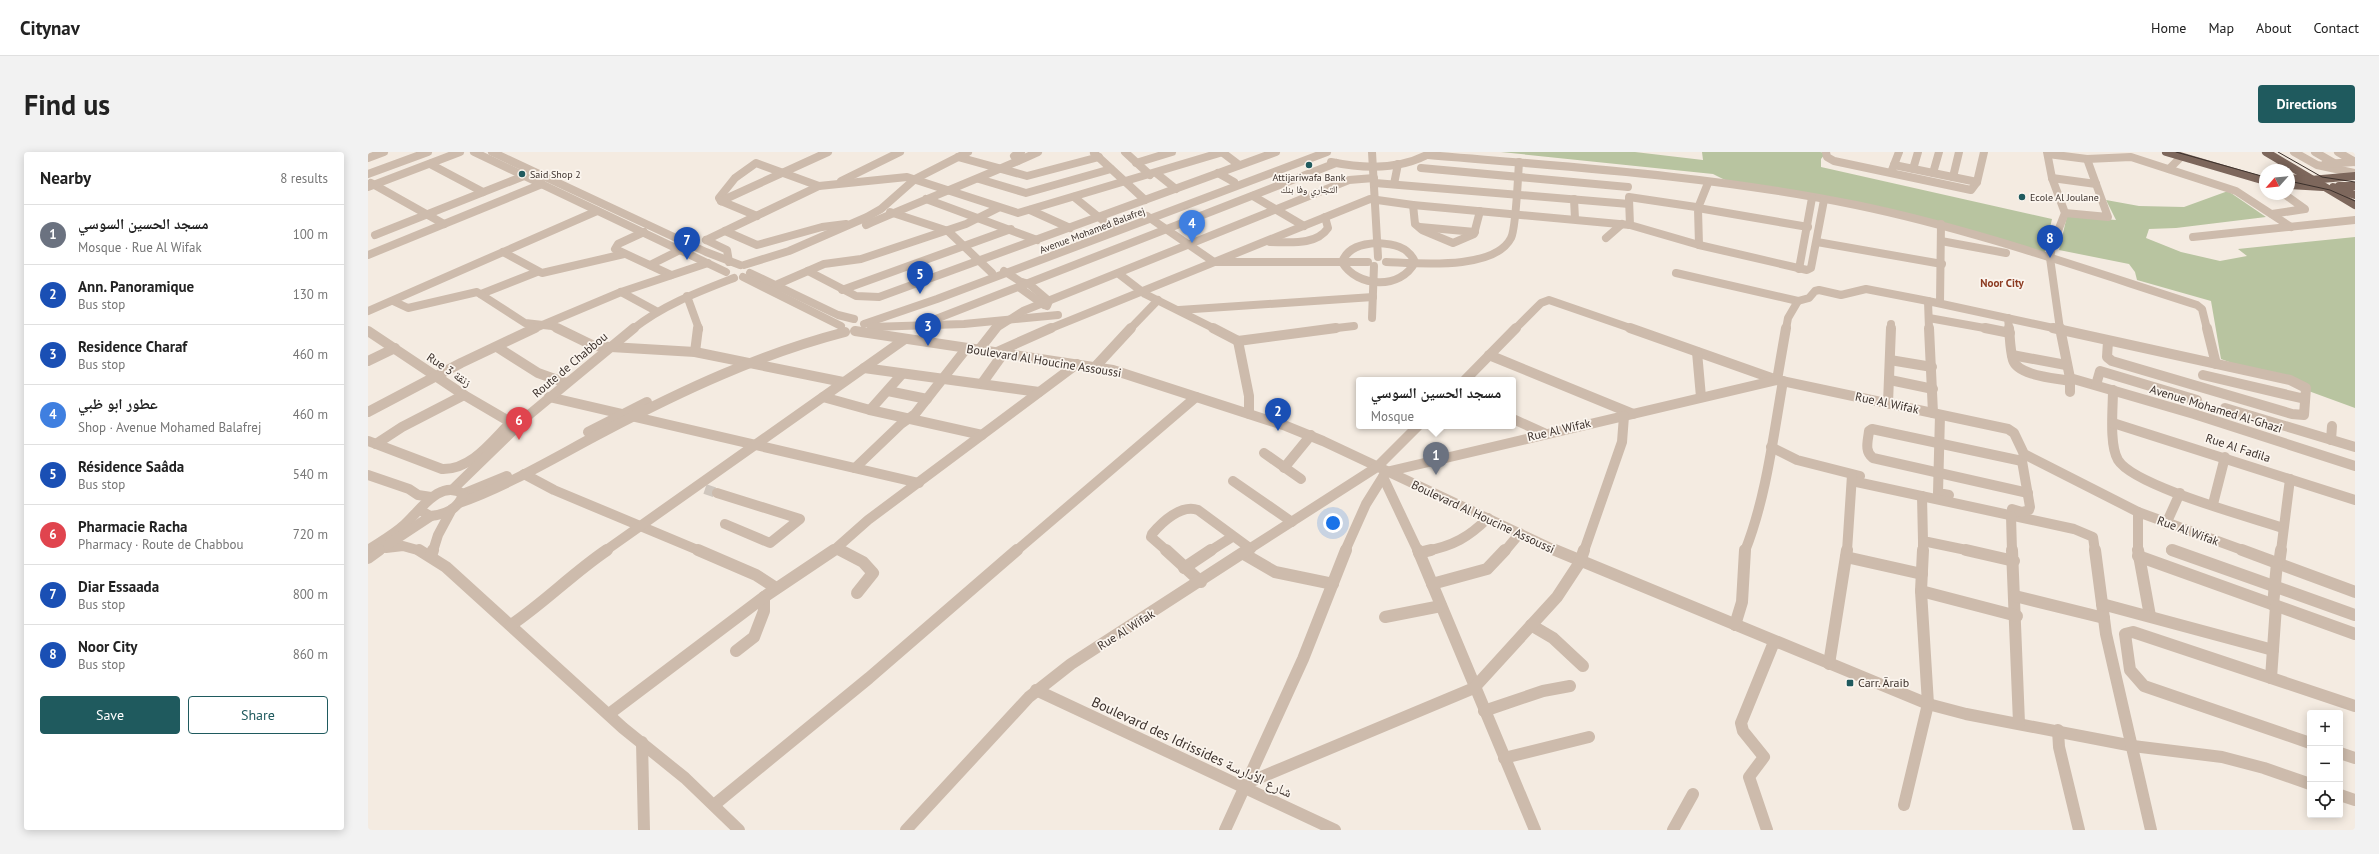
<!DOCTYPE html>
<meta charset="utf-8">
<style>
body{margin:0;font-family:"PT Sans","Noto Naskh Arabic",sans-serif;background:#f2f2f2;color:#222}
.controls{position:absolute;right:12px;bottom:12px;display:grid;overflow:hidden;border-radius:4px;box-shadow:0 2px 10px #0003}
.controls button{width:36px;height:36px;display:grid;place-items:center;padding:0;border:0;border-bottom:1px solid #e0e0e0;background:#fff;color:#222;font:20px sans-serif}
.compass{position:absolute;left:1891px;top:12px;width:36px;height:36px;border-radius:50%;background:#fff;box-shadow:0 2px 10px #0003;rotate:243deg}
.you{position:absolute;left:965px;top:371px;width:14px;height:14px;margin:-10px;border:3px solid #fff;border-radius:50%;background:#1a73e8;box-shadow:0 0 0 6px #1a73e833}
.badge{display:grid;place-items:center;width:26px;height:26px;border-radius:50%;background:#1f5a5e;color:#fff;font-size:13px;font-weight:700}
.pin{position:absolute;translate:-50% -33px;filter:drop-shadow(0 1px 2px #0008)}
.pin::after{content:'';position:absolute;top:21px;width:14px;height:12px;background:inherit;clip-path:polygon(0 0,100% 0,50% 100%)}
.popup{position:absolute;left:988px;top:225px;width:160px;height:52px;box-sizing:border-box;display:grid;place-content:center;border-radius:4px;background:#fff;filter:drop-shadow(0 1px 3px #0005);font-size:13px;white-space:nowrap;color:#767676}
.popup b{font-size:15px;color:#222}
.popup::after{content:'';position:absolute;left:50%;top:100%;margin-left:-8px;border:8px solid transparent;border-top-color:#fff}
.list{margin:0;padding:0;list-style:none}
h2{display:flex;justify-content:space-between;align-items:center;height:52px;margin:0;padding:0 16px;font-size:17px}
h2 small{font-size:13px;font-weight:400;color:#767676}
.list li{display:grid;grid-template-columns:26px 1fr auto;gap:12px;align-items:center;box-sizing:border-box;height:60px;padding:0 16px;border-top:1px solid #e0e0e0}
.list b{display:block;font-size:15px;white-space:nowrap}
.list p{margin:0;font-size:13px;white-space:nowrap;color:#767676}
.list em{font-size:13px;font-style:normal;color:#767676}
.actions{display:flex;gap:8px;padding:12px 16px}
.actions a{flex:1;padding:9px 0;border:1px solid #1f5a5e;border-radius:4px;text-align:center;font-size:14px;color:#1f5a5e}
.actions .main{background:#1f5a5e;color:#fff}
.icon{flex:none;width:22px;height:22px;fill:none;stroke:currentColor;stroke-width:2;stroke-linecap:round;stroke-linejoin:round}
.map{position:relative;flex:none;width:1987px;height:678px;overflow:hidden;border-radius:4px}
header{display:flex;align-items:center;gap:24px;box-sizing:border-box;height:56px;padding:0 20px;background:#fff;border-bottom:1px solid #e0e0e0}
header strong{font-size:19px}
nav{display:flex;gap:22px;margin-inline-start:auto;font-size:14px}
.intro{display:flex;align-items:center;justify-content:space-between;box-sizing:border-box;height:96px;padding:0 24px}
h1{margin:0;font-size:28px}
.button{padding:10px 18px;border-radius:4px;background:#1f5a5e;color:#fff;font-size:14px;font-weight:700}
main{display:flex;gap:24px;padding:0 24px}
aside{flex:1;background:#fff;border-radius:4px;box-shadow:0 2px 10px #0003}
.map>svg:first-child{display:block}
</style>
<header>
<strong>Citynav</strong>
<nav><a>Home</a><a>Map</a><a>About</a><a>Contact</a></nav>
</header>
<div class="intro"><h1>Find us</h1><a class="button">Directions</a></div>
<main>
<aside>
<h2>Nearby<small>8 results</small></h2>
<ul class="list">
<li><span class="badge" style="background:#6b7280">1</span><div><b>مسجد الحسين السوسي</b><p>Mosque · Rue Al Wifak</p></div><em>100 m</em></li>
<li><span class="badge" style="background:#1a4fb4">2</span><div><b>Ann. Panoramique</b><p>Bus stop</p></div><em>130 m</em></li>
<li><span class="badge" style="background:#1a4fb4">3</span><div><b>Residence Charaf</b><p>Bus stop</p></div><em>460 m</em></li>
<li><span class="badge" style="background:#3f7fe0">4</span><div><b>عطور ابو ظبي</b><p>Shop · Avenue Mohamed Balafrej</p></div><em>460 m</em></li>
<li><span class="badge" style="background:#1a4fb4">5</span><div><b>Résidence Saâda</b><p>Bus stop</p></div><em>540 m</em></li>
<li><span class="badge" style="background:#e0444e">6</span><div><b>Pharmacie Racha</b><p>Pharmacy · Route de Chabbou</p></div><em>720 m</em></li>
<li><span class="badge" style="background:#1a4fb4">7</span><div><b>Diar Essaada</b><p>Bus stop</p></div><em>800 m</em></li>
<li><span class="badge" style="background:#1a4fb4">8</span><div><b>Noor City</b><p>Bus stop</p></div><em>860 m</em></li>
</ul>
<div class="actions"><a class="main">Save</a><a>Share</a></div>
</aside>
<div class="map">
<svg width="1987" height="678" viewBox="0 0 1987 678">
<rect width="100%" height="100%" fill="#f4ebe1"/>
<g fill="#b8c4a0">
<path d="M 1133,0 L 1267,0 L 1335,8 L 1334,0 L 1452,0 L 1458,1 L 1453,7 L 1453,15 L 1684,67 L 1676,103 L 1576,73 L 1361,30 L 1345,22 Z"/>
<path d="M 1860,39 L 1898,65 L 1808,76 L 1781,77 L 1778,86 L 1813,100 L 1852,109 L 1879,104 L 1870,97 L 1987,85 L 1987,256 L 1853,207 L 1843,149 L 1769,128 L 1767,120 L 1761,112 L 1691,98 L 1699,64 L 1748,68 L 1738,48 L 1771,54 L 1816,55 Z"/>
</g>
<g fill="none" stroke-linecap="round" stroke-linejoin="round">
<path stroke="#cfc6bd" stroke-width="10" stroke-dasharray="10 4.5" stroke-linecap="butt" d="M 337,337 L 349,341"/>
<g stroke="#cdbbac" stroke-width="8">
<path d="M 106,0 L 358,120"/>
<path d="M 124,0 L 338,100 L 372,113"/>
<path d="M 757,0 L 782,23"/>
<path d="M 854,0 L 871,13"/>
<path d="M 1004,0 L 1010,105"/>
<path d="M 1458,0 L 1459,5 L 1466,9 L 1603,38 L 1609,30 L 1616,0"/>
<path d="M 1679,0 L 1684,26 L 1697,61 L 1684,94 L 1682,106 L 1692,177"/>
<path d="M 1926,0 L 1949,13 L 1987,21"/>
<path d="M 1947,0 L 1966,11"/>
<path d="M 1970,0 L 1987,10"/>
<path d="M 726,1 L 777,48"/>
<path d="M 1680,2 L 1719,7 L 1763,5 L 1868,39 L 1923,75"/>
<path d="M 1060,3 C 1203,15 1347,24 1488,53 C 1604,77 1716,117 1829,153 L 1834,157 L 1839,177"/>
<path d="M 590,5 L 659,24 L 731,5"/>
<path d="M 0,6 L 16,0"/>
<path d="M 650,9 L 646,4 L 653,0"/>
<path d="M 963,10 C 997,17 1034,18 1064,0"/>
<path d="M 768,11 L 804,0"/>
<path d="M 62,12 L 115,40"/>
<path d="M 1957,12 L 1987,10"/>
<path d="M 1526,13 L 1609,30"/>
<path d="M 1053,16 L 1260,35"/>
<path d="M 1545,17 L 1550,0"/>
<path d="M 1801,17 L 1813,5"/>
<path d="M 1524,18 L 1531,0"/>
<path d="M 788,21 L 808,37"/>
<path d="M 850,21 L 866,30"/>
<path d="M 1565,21 L 1571,0"/>
<path d="M 0,22 L 60,0"/>
<path d="M 1585,25 L 1591,0"/>
<path d="M 1684,26 L 1728,32"/>
<path d="M 611,27 L 658,41 L 743,17"/>
<path d="M 473,29 L 532,0"/>
<path d="M 3,31 L 76,72"/>
<path d="M 1007,31 L 1261,52"/>
<path d="M 1340,31 L 1330,56 L 1440,75"/>
<path d="M 1026,32 L 1030,12"/>
<path d="M 0,35 L 92,0"/>
<path d="M 885,44 L 936,74"/>
<path d="M 706,45 L 743,75"/>
<path d="M 1261,45 L 1328,55 L 1330,57 L 1331,93"/>
<path d="M 558,47 L 669,88"/>
<path d="M 1206,47 L 1207,67"/>
<path d="M 1261,47 L 1262,73"/>
<path d="M 353,49 L 351,46 L 367,26 L 388,11 L 451,34"/>
<path d="M 353,49 L 460,0"/>
<path d="M 353,49 L 389,64"/>
<path d="M 1045,53 L 1047,72 L 1054,78 L 1085,91 L 1106,82 L 1112,59"/>
<path d="M 662,58 L 702,76"/>
<path d="M 522,60 L 580,79 L 624,121"/>
<path d="M 1697,61 L 1740,65 L 1719,7"/>
<path d="M 1904,62 L 1937,57 L 1916,42"/>
<path d="M 779,64 L 846,110 L 1000,110"/>
<path d="M 498,73 C 555,48 613,26 670,0"/>
<path d="M 1052,75 L 1107,80"/>
<path d="M 357,79 L 389,93 L 454,75 L 478,72"/>
<path d="M 276,80 L 250,92 L 247,97 L 303,123"/>
<path d="M 7,83 L 156,24"/>
<path d="M 1825,85 L 1987,68"/>
<path d="M 1238,86 L 1254,72"/>
<path d="M 338,88 L 451,34 L 539,25 L 650,61 L 855,0"/>
<path d="M 338,88 L 359,98 L 361,110"/>
<path d="M 1573,89 L 1638,101"/>
<path d="M 902,90 C 921,90 948,94 960,76 L 957,65"/>
<path d="M 1449,90 L 1574,112"/>
<path d="M 1009,91 C 1025,92 1040,94 1047,110 C 1033,138 989,136 974,110 C 980,95 994,92 1009,91 Z"/>
<path d="M 135,100 L 174,121 L 256,102"/>
<path d="M 0,103 L 174,32"/>
<path d="M 1018,110 C 1049,111 1126,119 1143,86 C 1148,77 1150,24 1151,10"/>
<path d="M 282,113 L 312,98"/>
<path d="M 376,113 L 421,99 L 499,65 L 513,57 L 547,27 L 600,0"/>
<path d="M 1431,117 L 1444,46"/>
<path d="M 440,119 L 488,144 L 511,145 L 908,0"/>
<path d="M 636,119 L 653,130 L 661,132 L 681,149 L 679,154"/>
<path d="M 382,121 L 470,163 L 486,167"/>
<path d="M 1308,121 L 1430,149 L 1420,166 L 1418,177"/>
<path d="M 751,122 L 777,142 L 847,177"/>
<path d="M 375,125 L 473,174"/>
<path d="M 653,130 L 652,136 L 676,153"/>
<path d="M 410,132 L 456,112 L 493,107 L 598,72 L 630,56"/>
<path d="M 474,138 L 643,77"/>
<path d="M 253,140 L 288,159"/>
<path d="M 113,142 L 169,120"/>
<path d="M 319,144 L 331,177"/>
<path d="M 25,149 L 40,156 L 109,140 L 157,171 L 184,174 L 191,177"/>
<path d="M 1430,149 L 1441,146 L 1447,139 L 1451,138 L 1473,143 L 1498,137 L 1560,149"/>
<path d="M 1572,151 L 1573,72"/>
<path d="M 811,158 L 1005,145"/>
<path d="M 0,159 L 229,59"/>
<path d="M 1004,166 L 1006,114"/>
<path d="M 1561,166 L 1622,177"/>
<path d="M 1640,166 L 1641,177"/>
<path d="M 496,172 L 569,147 L 959,0"/>
<path d="M 555,172 L 968,11"/>
<path d="M 503,175 L 596,172 L 690,163"/>
<path d="M 165,177 L 253,140 L 340,111"/>
<path d="M 265,177 C 295,153 330,140 366,126"/>
<path d="M 627,177 L 655,159 L 981,28 L 1006,26"/>
<path d="M 681,177 L 1002,47 L 1045,53 L 1262,73 L 1331,93 L 1439,118 L 1443,116 L 1456,48"/>
<path d="M 762,177 L 790,148"/>
<path d="M 960,177 L 986,174"/>
<path d="M 1147,177 L 1173,151 L 1181,148 L 1265,177"/>
<path d="M 1523,177 L 1523,172"/>
<path d="M 1561,177 L 1560,149 L 1690,177"/>
</g>
<g stroke="#cdbbac" stroke-width="10">
<path d="M 189,176 L 226,194 L 327,200 L 475,230"/>
<path d="M 845,176 L 870,189 L 968,176"/>
<path d="M 1262,176 L 1409,228 L 1418,176"/>
<path d="M 1561,176 L 1565,261"/>
<path d="M 1617,176 L 1642,181"/>
<path d="M 1641,176 C 1642,186 1642,198 1645,208 C 1650,224 1688,226 1702,229"/>
<path d="M 1685,176 L 1922,228 L 1938,236 L 1936,263 L 1924,262 L 1744,209 L 1739,205 L 1740,189"/>
<path d="M 1692,176 L 1702,226 L 1702,240"/>
<path d="M 1839,176 L 1848,212"/>
<path d="M 0,179 L 96,243 L 149,274"/>
<path d="M 487,179 L 745,218 L 918,274 L 955,289 L 1189,399"/>
<path d="M 870,189 L 881,244 L 881,262"/>
<path d="M 129,195 L 170,221 L 198,231"/>
<path d="M 610,199 L 628,176"/>
<path d="M 327,200 L 330,176"/>
<path d="M 629,200 L 683,176"/>
<path d="M 1329,200 L 1333,245"/>
<path d="M 1121,203 L 1265,262"/>
<path d="M 1644,203 L 1698,213"/>
<path d="M 1522,208 L 1564,215"/>
<path d="M 0,209 L 27,196"/>
<path d="M 727,215 L 763,176"/>
<path d="M 496,216 L 671,240"/>
<path d="M 1835,223 L 1937,247"/>
<path d="M 1702,226 L 1826,262 L 1987,314"/>
<path d="M 1097,228 L 1148,176"/>
<path d="M 1522,228 L 1565,237"/>
<path d="M 615,230 L 635,202"/>
<path d="M 1728,233 L 1732,219 L 1829,248"/>
<path d="M 1745,238 C 1745,256 1741,293 1750,308 C 1766,334 1882,365 1915,376"/>
<path d="M 520,239 L 559,247"/>
<path d="M 181,245 L 551,331"/>
<path d="M 455,245 L 502,258 L 614,283"/>
<path d="M 1520,251 L 1523,176"/>
<path d="M 1857,256 L 1987,295"/>
<path d="M 502,258 L 534,222"/>
<path d="M 0,260 L 93,211 L 167,176"/>
<path d="M 1572,263 L 1570,341 L 1581,343"/>
<path d="M 1145,267 L 1176,281"/>
<path d="M 1745,271 L 1987,348"/>
<path d="M 220,280 L 279,250"/>
<path d="M 1963,288 L 1964,274"/>
<path d="M 0,289 L 74,317 C 103,318 123,290 142,271"/>
<path d="M 8,292 L 34,275 L 96,243"/>
<path d="M 1403,295 L 1429,308 L 1492,324"/>
<path d="M 896,301 L 933,327"/>
<path d="M 1656,302 L 1654,309 L 1504,277 L 1501,279 C 1500,289 1496,299 1505,306 L 1660,341"/>
<path d="M 487,316 L 533,272 L 547,262 L 598,197"/>
<path d="M 916,316 L 943,283"/>
<path d="M 156,322 L 186,338 L 332,399"/>
<path d="M 0,323 L 41,337 L 50,343 L 63,345"/>
<path d="M 1015,325 L 1050,399"/>
<path d="M 865,329 L 924,370"/>
<path d="M 1484,329 L 1706,377 L 1725,385 L 1727,399"/>
<path d="M 84,338 L 162,262 L 266,176"/>
<path d="M 349,341 L 432,367 L 402,391 L 357,372"/>
<path d="M 95,342 L 139,324"/>
<path d="M 1554,344 L 1555,389 L 1603,399"/>
<path d="M 91,351 C 142,333 189,304 237,279 C 315,238 392,202 477,180"/>
<path d="M 1845,352 L 1857,305"/>
<path d="M 1644,357 L 1654,360 L 1661,358 L 1662,355 L 1654,309"/>
<path d="M 1770,360 L 1770,399"/>
<path d="M 1643,364 L 1644,399"/>
<path d="M 1798,372 L 1812,341"/>
<path d="M 18,396 L 35,394 L 53,399"/>
<path d="M 469,397 L 474,399"/>
<path d="M 0,398 C 12,390 25,383 36,373 C 51,360 72,326 95,342 C 91,357 76,363 62,364 L 52,358"/>
<path d="M 1803,398 L 1807,399"/>
<path d="M 10,399 L 63,364"/>
<path d="M 65,399 L 70,383 L 84,357"/>
<path d="M 237,399 L 537,187"/>
<path d="M 465,399 L 500,368 L 709,212"/>
<path d="M 648,399 L 828,245"/>
<path d="M 799,399 L 783,385 L 784,382 C 794,370 813,352 830,358 L 883,397"/>
<path d="M 842,399 L 864,385"/>
<path d="M 878,399 L 1009,315 L 1050,274"/>
<path d="M 977,399 L 998,352 L 1018,320 L 1409,228 L 1640,277 L 1646,281 L 1656,302 L 1770,360 L 1877,399"/>
<path d="M 1058,399 C 1085,394 1101,385 1120,366"/>
<path d="M 1137,399 L 1152,381"/>
<path d="M 1216,399 L 1254,290 L 1256,264"/>
<path d="M 1377,399 C 1398,346 1405,286 1415,229"/>
<path d="M 1479,399 L 1484,323"/>
<path d="M 1555,399 L 1555,389"/>
<path d="M 1913,399 L 1922,327"/>
</g>
<g stroke="#cdbbac" stroke-width="12">
<path d="M 51,398 L 78,415 L 255,576 L 317,626 L 371,678"/>
<path d="M 330,398 L 388,423 L 408,436"/>
<path d="M 472,398 L 495,410 L 505,421 L 489,441"/>
<path d="M 798,398 L 833,430"/>
<path d="M 1050,398 L 1167,678"/>
<path d="M 1187,398 L 1560,552 L 1598,562 L 1765,594 L 1854,605 L 1896,616 L 1942,632"/>
<path d="M 1598,398 L 1646,409"/>
<path d="M 1644,398 L 1651,571"/>
<path d="M 1727,398 L 1738,482 L 1783,678"/>
<path d="M 1770,398 L 1782,464"/>
<path d="M 1804,398 L 1987,463"/>
<path d="M 1874,398 L 1987,440"/>
<path d="M 1051,401 L 1063,398"/>
<path d="M 876,402 L 907,420 L 965,432"/>
<path d="M 63,404 L 65,398"/>
<path d="M 1770,404 L 1987,482"/>
<path d="M 1478,405 L 1554,422"/>
<path d="M 0,406 L 11,398"/>
<path d="M 1911,412 L 1913,398"/>
<path d="M 816,416 L 843,398"/>
<path d="M 1064,432 L 1119,417 L 1137,398"/>
<path d="M 1553,439 L 1649,464"/>
<path d="M 1647,444 L 1736,466"/>
<path d="M 1734,452 L 1905,498"/>
<path d="M 1905,453 L 1909,411"/>
<path d="M 1017,465 L 1073,454"/>
<path d="M 143,473 C 177,450 205,421 239,398"/>
<path d="M 1163,473 L 1185,486 L 1215,514"/>
<path d="M 1367,473 L 1374,450 L 1377,398"/>
<path d="M 368,499 L 386,485 L 396,459 L 396,445"/>
<path d="M 1461,512 L 1479,398"/>
<path d="M 1903,526 L 1908,454"/>
<path d="M 668,538 L 967,678"/>
<path d="M 1116,559 L 1175,539 L 1202,534"/>
<path d="M 241,562 L 396,445 L 466,398"/>
<path d="M 1690,578 L 1691,595 L 1711,678"/>
<path d="M 274,590 L 276,678"/>
<path d="M 1942,591 L 1776,534 L 1762,518 L 1757,482 L 1765,480 L 1987,554"/>
<path d="M 1972,601 L 1987,606"/>
<path d="M 1136,606 L 1221,585"/>
<path d="M 879,631 L 1106,536 L 1189,445 L 1212,410 L 1216,398"/>
<path d="M 1972,643 L 1987,648"/>
<path d="M 346,653 L 501,526 L 649,398"/>
<path d="M 1536,653 L 1560,552 L 1553,439 L 1555,398"/>
<path d="M 538,678 L 661,545 L 703,512 L 879,398"/>
<path d="M 857,678 L 935,507 L 978,398"/>
<path d="M 1305,678 L 1325,642"/>
<path d="M 1399,678 L 1381,625 L 1396,605 L 1375,579 L 1373,571 L 1406,490"/>
</g>
<g stroke="#7d675c" stroke-width="8">
<path d="M 1798,0 L 1897,29"/>
<path d="M 1898,0 L 1987,53"/>
<path d="M 1921,26 L 1943,28 L 1987,24"/>
<path d="M 1921,33 L 1955,35"/>
<path d="M 1971,34 L 1987,34"/>
<path d="M 1965,35 L 1987,43"/>
</g>
<g stroke="#3b302b" stroke-width="1">
<path d="M 1808,0 L 1897,25"/>
<path d="M 1910,0 L 1954,25 L 1987,30"/>
<path d="M 1921,29 L 1962,38 L 1987,49"/>
</g>
</g>
<g fill="#1f5a5e" stroke="#fbf5ee" stroke-width="1.5">
<circle cx="941" cy="13" r="4"/>
<circle cx="154" cy="22" r="4"/>
<circle cx="1654" cy="45" r="4"/>
<rect x="1478" y="527" width="8" height="8" rx="2"/>
</g>
<g text-anchor="middle" stroke-width="3.5" stroke-linejoin="round" paint-order="stroke">
<g font-size="10" fill="#3b302b" stroke="#fbf5ee" text-anchor="start">
<text x="162" y="26">Said Shop 2</text>
<text x="941" y="29" text-anchor="middle">Attijariwafa Bank<tspan x="941" dy="12">التجاري وفا بنك</tspan></text>
<text x="1662" y="49">Ecole Al Joulane</text>
</g>
<g font-size="10" fill="#3b302b" stroke="#fbf5ee">
<text transform="translate(724 78) rotate(-21)" y="4">Avenue Mohamed Balafrej</text>
</g>
<g font-size="11" font-weight="bold" fill="#8c3b22" stroke="#fbf5ee">
<text x="1634" y="135">Noor City</text>
</g>
<g font-size="12" fill="#3b302b" stroke="#fbf5ee">
<text transform="translate(676 209) rotate(9)" y="4">Boulevard Al Houcine Assoussi</text>
<text transform="translate(202 213) rotate(-40)" y="4">Route de Chabbou</text>
<text transform="translate(81 218) rotate(34)" y="4">Rue 3 زنقة</text>
<text transform="translate(1519 251) rotate(12)" y="4">Rue Al Wifak</text>
<text transform="translate(1848 257) rotate(17)" y="4">Avenue Mohamed Al-Ghazi</text>
<text transform="translate(1191 278) rotate(-13)" y="4">Rue Al Wifak</text>
<text transform="translate(1870 296) rotate(18)" y="4">Rue Al Fadila</text>
<text transform="translate(1115 365) rotate(25)" y="4">Boulevard Al Houcine Assoussi</text>
<text transform="translate(1820 379) rotate(20)" y="4">Rue Al Wifak</text>
<text transform="translate(758 478) rotate(-32)" y="4">Rue Al Wifak</text>
</g>
<g font-size="12" fill="#3b302b" stroke="#fbf5ee" text-anchor="start">
<text x="1490" y="535">Carr. Âraib</text>
</g>
<g font-size="14" fill="#3b302b" stroke="#fbf5ee">
<text transform="translate(824 595) rotate(25)" y="5">Boulevard des Idrissides شارع الأدارسة</text>
</g>
</g>
</svg>
<div class="controls">
<button>+</button>
<button>−</button>
<button><svg class="icon" aria-label="locate" viewBox="0 0 24 24"><circle cx="12" cy="12" r="6"/><path d="M12 2v4M12 18v4M2 12h4M18 12h4"/></svg></button>
</div>
<svg class="compass" viewBox="-18 -18 36 36"><path d="M0-13l5 13h-10z" fill="#e53935"/><path d="M0 13l5-13h-10z" fill="#767676"/></svg>
<div class="you"></div>
<div class="pin badge" style="left:1068px;top:323px;background:#6b7280">1</div>
<div class="popup"><b>مسجد الحسين السوسي</b>Mosque</div>
<div class="pin badge" style="left:910px;top:279px;background:#1a4fb4">2</div>
<div class="pin badge" style="left:560px;top:194px;background:#1a4fb4">3</div>
<div class="pin badge" style="left:824px;top:91px;background:#3f7fe0">4</div>
<div class="pin badge" style="left:552px;top:142px;background:#1a4fb4">5</div>
<div class="pin badge" style="left:151px;top:288px;background:#e0444e">6</div>
<div class="pin badge" style="left:319px;top:108px;background:#1a4fb4">7</div>
<div class="pin badge" style="left:1682px;top:106px;background:#1a4fb4">8</div>
</div>
</main>
